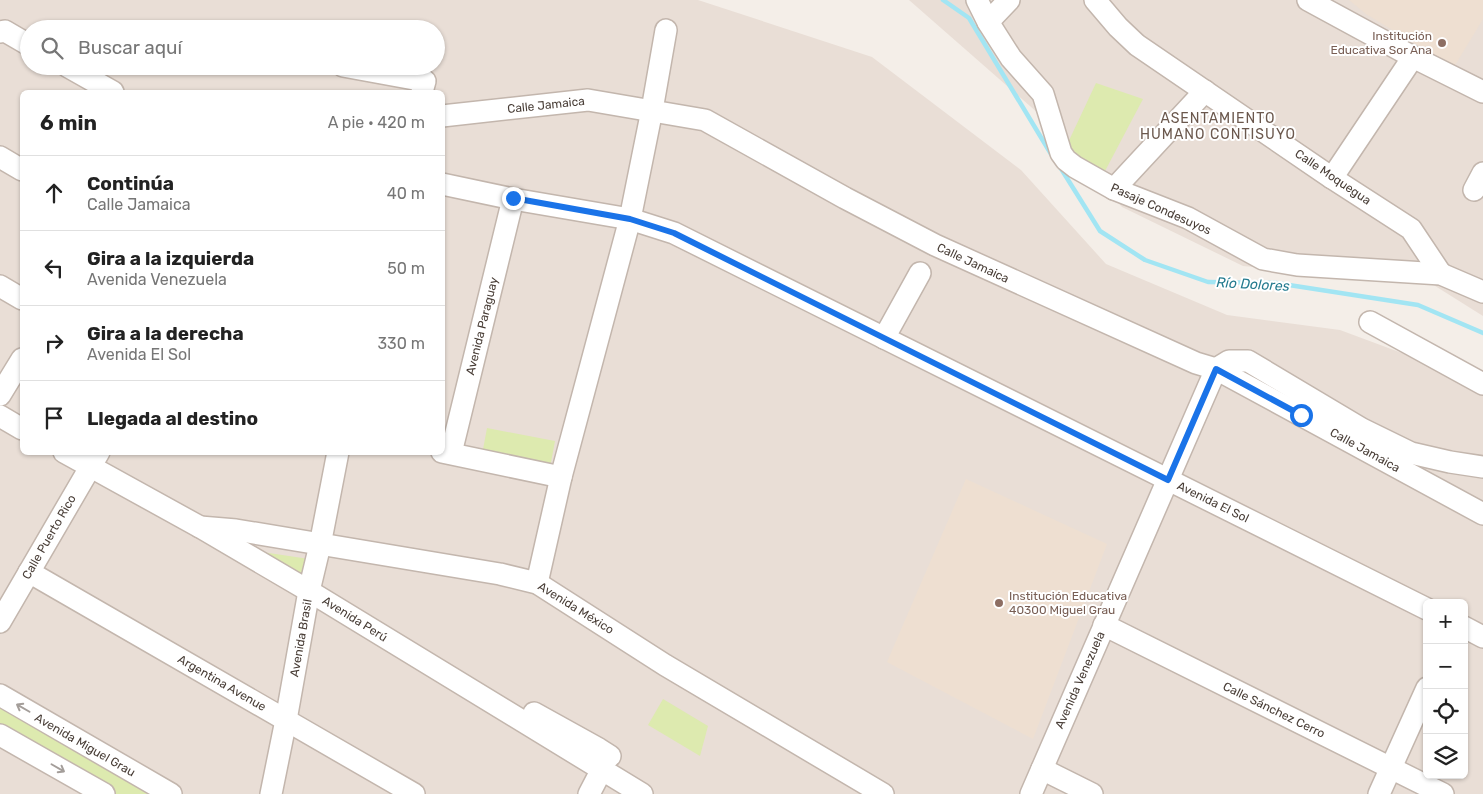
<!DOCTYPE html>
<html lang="es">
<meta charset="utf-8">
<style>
body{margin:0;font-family:Rubik,sans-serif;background:#f6f6f6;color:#222}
.controls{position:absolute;right:15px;bottom:15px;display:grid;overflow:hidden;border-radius:8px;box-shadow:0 1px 4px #0004}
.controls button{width:45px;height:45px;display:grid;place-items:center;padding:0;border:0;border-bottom:1px solid #e0e0e0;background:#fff;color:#222;font:25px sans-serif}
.stop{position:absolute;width:15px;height:15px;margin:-11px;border:4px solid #1a73e8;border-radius:50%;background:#fff}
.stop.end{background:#1a73e8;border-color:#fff;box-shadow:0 1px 5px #0008}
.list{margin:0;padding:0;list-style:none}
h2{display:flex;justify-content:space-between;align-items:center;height:65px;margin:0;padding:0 20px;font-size:21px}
h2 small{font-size:16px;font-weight:400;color:#767676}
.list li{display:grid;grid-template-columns:32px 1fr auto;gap:15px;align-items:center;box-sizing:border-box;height:75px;padding:0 20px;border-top:1px solid #e0e0e0}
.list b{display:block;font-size:19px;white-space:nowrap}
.list p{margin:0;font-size:16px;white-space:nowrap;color:#767676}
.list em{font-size:16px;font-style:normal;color:#767676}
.icon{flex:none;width:28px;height:28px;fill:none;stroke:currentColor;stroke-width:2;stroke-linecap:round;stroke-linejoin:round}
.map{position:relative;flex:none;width:1483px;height:794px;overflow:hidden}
.search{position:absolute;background:#fff;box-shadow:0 1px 4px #0004;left:20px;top:20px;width:425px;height:55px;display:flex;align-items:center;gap:12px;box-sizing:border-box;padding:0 18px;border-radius:28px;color:#767676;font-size:19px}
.panel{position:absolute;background:#fff;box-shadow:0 1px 4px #0004;left:20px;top:90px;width:425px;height:365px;border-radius:8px}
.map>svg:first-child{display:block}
</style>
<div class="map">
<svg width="1483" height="794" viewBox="0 0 1483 794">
<rect width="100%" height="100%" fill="#f4eee8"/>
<g fill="#e9ded6" fill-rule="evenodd">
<path d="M 0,0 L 698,0 L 872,57 L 1021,170 L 1106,264 L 1227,315 L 1340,330 L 1453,372 L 1483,388 L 1483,794 L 0,794 ZM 29,29 L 436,29 L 436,66 L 29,66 ZM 22,92 L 442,92 L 442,452 L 22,452 ZM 1427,603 L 1464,603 L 1464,775 L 1427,775 Z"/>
<path d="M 909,0 L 1483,0 L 1483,316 L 1432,284 L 1243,266 L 1122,207 L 1039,114 Z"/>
</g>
<g fill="#eedfd1">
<path d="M 1349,0 L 1483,0 L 1483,19 L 1454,67 L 1366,14 Z"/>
<path d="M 966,479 L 1107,544 L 1033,739 L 887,662 Z"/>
</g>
<g fill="#ddeaaf">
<path d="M 1096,83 L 1143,99 L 1104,173 L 1065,149 Z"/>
<path d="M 487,428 L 555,441 L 549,473 L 481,460 Z"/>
<path d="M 249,550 L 309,559 L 304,585 Z"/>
<path d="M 663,699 L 708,726 L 700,756 L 648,725 Z"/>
<path d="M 0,706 L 154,794 L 116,794 L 0,727 Z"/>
</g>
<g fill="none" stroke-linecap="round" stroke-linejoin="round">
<g stroke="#a2e5f3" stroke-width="4.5">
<path d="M 943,0 L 969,18 L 1051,154"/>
<path d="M 1060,167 L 1100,231 L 1145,260 L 1208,282 L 1276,283 L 1418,305 L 1483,333"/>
</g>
<g stroke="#c3b6ad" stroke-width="24">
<g id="minor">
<path d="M 977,0 L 988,22 L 1011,58 L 1043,94 L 1061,153 L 1066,160 L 1075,167 L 1114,189 L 1188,218 L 1263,259 L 1297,265 L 1441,274 L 1483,292"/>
<path d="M 1095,0 L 1118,27 L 1137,45 L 1332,178 L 1411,229 L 1441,274"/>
<path d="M 1308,0 L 1413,57 L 1483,92"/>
<path d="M 988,22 L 1009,0"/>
<path d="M 0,32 L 5,31 L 29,45"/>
<path d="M 67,66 L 113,92"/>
<path d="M 343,66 L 425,81 L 422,92"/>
<path d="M 442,116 L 588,100 L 705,120 L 845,198 L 935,245 L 1196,363 L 1216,369 L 1483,514"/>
<path d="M 0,157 L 22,170"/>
<path d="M 1332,178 L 1413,57"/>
<path d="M 442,184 L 513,199 L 630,219 L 674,233 L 1427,609"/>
<path d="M 1114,189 L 1205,91"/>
<path d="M 1474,190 L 1483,173"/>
<path d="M 0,286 L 22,299"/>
<path d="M 1370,322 L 1483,384"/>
<path d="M 884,338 L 920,273"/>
<path d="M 0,395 L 22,359"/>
<path d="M 0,416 L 22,429"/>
<path d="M 64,452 L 200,527 L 309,591 L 642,794"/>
<path d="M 442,452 L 561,477"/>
<path d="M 451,453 L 513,199"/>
<path d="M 200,527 L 236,530 L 500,574 L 537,583 L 665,665 L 883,794"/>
<path d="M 29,572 L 414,794"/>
<path d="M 537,583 L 561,477 L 630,219 L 652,110 L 666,30"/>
<path d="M 0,622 L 99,452"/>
<path d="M 1104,625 L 1443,794"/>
<path d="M 1464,627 L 1483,637"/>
<path d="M 0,695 L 171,794"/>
<path d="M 534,713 L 599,749 L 610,756"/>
<path d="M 0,735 L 104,794"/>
<path d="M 1042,769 L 1092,794"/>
<path d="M 271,794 L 286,720 L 309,591 L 320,545 L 338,452"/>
<path d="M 589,794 L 601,771"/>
<path d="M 1031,794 L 1216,369 L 1229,361 L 1248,361 L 1362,429 L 1411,453 L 1450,462 L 1483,467"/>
<path d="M 1379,794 L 1427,688"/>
</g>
</g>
<use href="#minor" stroke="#fff" stroke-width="21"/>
</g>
<defs><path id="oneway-shaft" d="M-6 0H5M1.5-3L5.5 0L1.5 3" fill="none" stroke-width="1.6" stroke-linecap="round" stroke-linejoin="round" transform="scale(1.25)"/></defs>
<g stroke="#a49e9a">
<use href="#oneway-shaft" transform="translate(23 708) rotate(-150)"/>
<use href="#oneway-shaft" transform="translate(58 768) rotate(30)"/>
</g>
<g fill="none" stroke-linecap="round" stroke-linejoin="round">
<path stroke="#1a73e8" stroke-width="6" d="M 513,198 L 630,219 L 674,233 L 1168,480 L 1216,369 L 1301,415"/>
</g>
<g fill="#8d6e63" stroke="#fff" stroke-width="2">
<circle cx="1442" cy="43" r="5"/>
<circle cx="999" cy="603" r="5"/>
</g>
<g text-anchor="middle" stroke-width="4" stroke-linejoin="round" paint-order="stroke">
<g font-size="12" fill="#785e54" stroke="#fff" text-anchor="end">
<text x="1432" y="40">Institución<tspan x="1432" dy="14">Educativa Sor Ana</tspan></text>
<text x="1009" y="600" text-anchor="start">Institución Educativa<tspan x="1009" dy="14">40300 Miguel Grau</tspan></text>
</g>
<g font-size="12" fill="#483d36" stroke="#fff">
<text transform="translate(546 105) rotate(-6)" y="4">Calle Jamaica</text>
<text transform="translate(1333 177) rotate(34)" y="4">Calle Moquegua</text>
<text transform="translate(1161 209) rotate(24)" y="4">Pasaje Condesuyos</text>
<text transform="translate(973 263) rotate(25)" y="4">Calle Jamaica</text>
<text transform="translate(482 326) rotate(-76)" y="4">Avenida Paraguay</text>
<text transform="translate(1365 450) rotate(29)" y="4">Calle Jamaica</text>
<text transform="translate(1213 502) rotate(26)" y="4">Avenida El Sol</text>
<text transform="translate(49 537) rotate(-60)" y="4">Calle Puerto Rico</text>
<text transform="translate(576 608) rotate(32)" y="4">Avenida México</text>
<text transform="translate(355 619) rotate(32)" y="4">Avenida Perú</text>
<text transform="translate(301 638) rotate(-80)" y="4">Avenida Brasil</text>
<text transform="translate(1080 680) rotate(-66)" y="4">Avenida Venezuela</text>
<text transform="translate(222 683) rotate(30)" y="4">Argentina Avenue</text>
<text transform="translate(1274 710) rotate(26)" y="4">Calle Sánchez Cerro</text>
<text transform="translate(85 745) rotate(30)" y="4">Avenida Miguel Grau</text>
</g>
<g font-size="14" letter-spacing="1" fill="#6b584d" stroke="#fff">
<text x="1218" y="123">ASENTAMIENTO<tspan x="1218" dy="16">HUMANO CONTISUYO</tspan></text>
</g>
<g font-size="14" font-style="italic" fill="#247b8f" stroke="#fff">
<text transform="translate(1253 284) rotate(3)" y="5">Río Dolores</text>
</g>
</g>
</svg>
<div class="controls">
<button>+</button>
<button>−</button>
<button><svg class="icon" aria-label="locate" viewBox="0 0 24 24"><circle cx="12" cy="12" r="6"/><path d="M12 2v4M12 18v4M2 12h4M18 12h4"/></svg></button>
<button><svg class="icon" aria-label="layers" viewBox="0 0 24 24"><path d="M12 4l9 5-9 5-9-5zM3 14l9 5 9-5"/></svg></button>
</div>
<div class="stop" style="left:1301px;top:415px"></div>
<div class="stop end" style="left:513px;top:198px"></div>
<div class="search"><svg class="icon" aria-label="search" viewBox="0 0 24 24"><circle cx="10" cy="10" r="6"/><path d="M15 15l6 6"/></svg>Buscar aquí</div>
<section class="panel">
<h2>6 min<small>A pie · 420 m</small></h2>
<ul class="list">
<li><svg class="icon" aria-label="ahead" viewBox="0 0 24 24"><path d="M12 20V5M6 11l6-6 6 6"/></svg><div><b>Continúa</b><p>Calle Jamaica</p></div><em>40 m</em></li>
<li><svg class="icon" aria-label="left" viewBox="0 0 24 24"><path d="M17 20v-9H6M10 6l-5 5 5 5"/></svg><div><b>Gira a la izquierda</b><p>Avenida Venezuela</p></div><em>50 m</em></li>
<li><svg class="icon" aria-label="right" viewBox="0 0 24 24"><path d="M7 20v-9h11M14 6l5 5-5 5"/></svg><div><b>Gira a la derecha</b><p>Avenida El Sol</p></div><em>330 m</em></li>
<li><svg class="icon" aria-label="arrive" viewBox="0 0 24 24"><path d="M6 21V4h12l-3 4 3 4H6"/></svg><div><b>Llegada al destino</b></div></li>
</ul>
</section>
</div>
